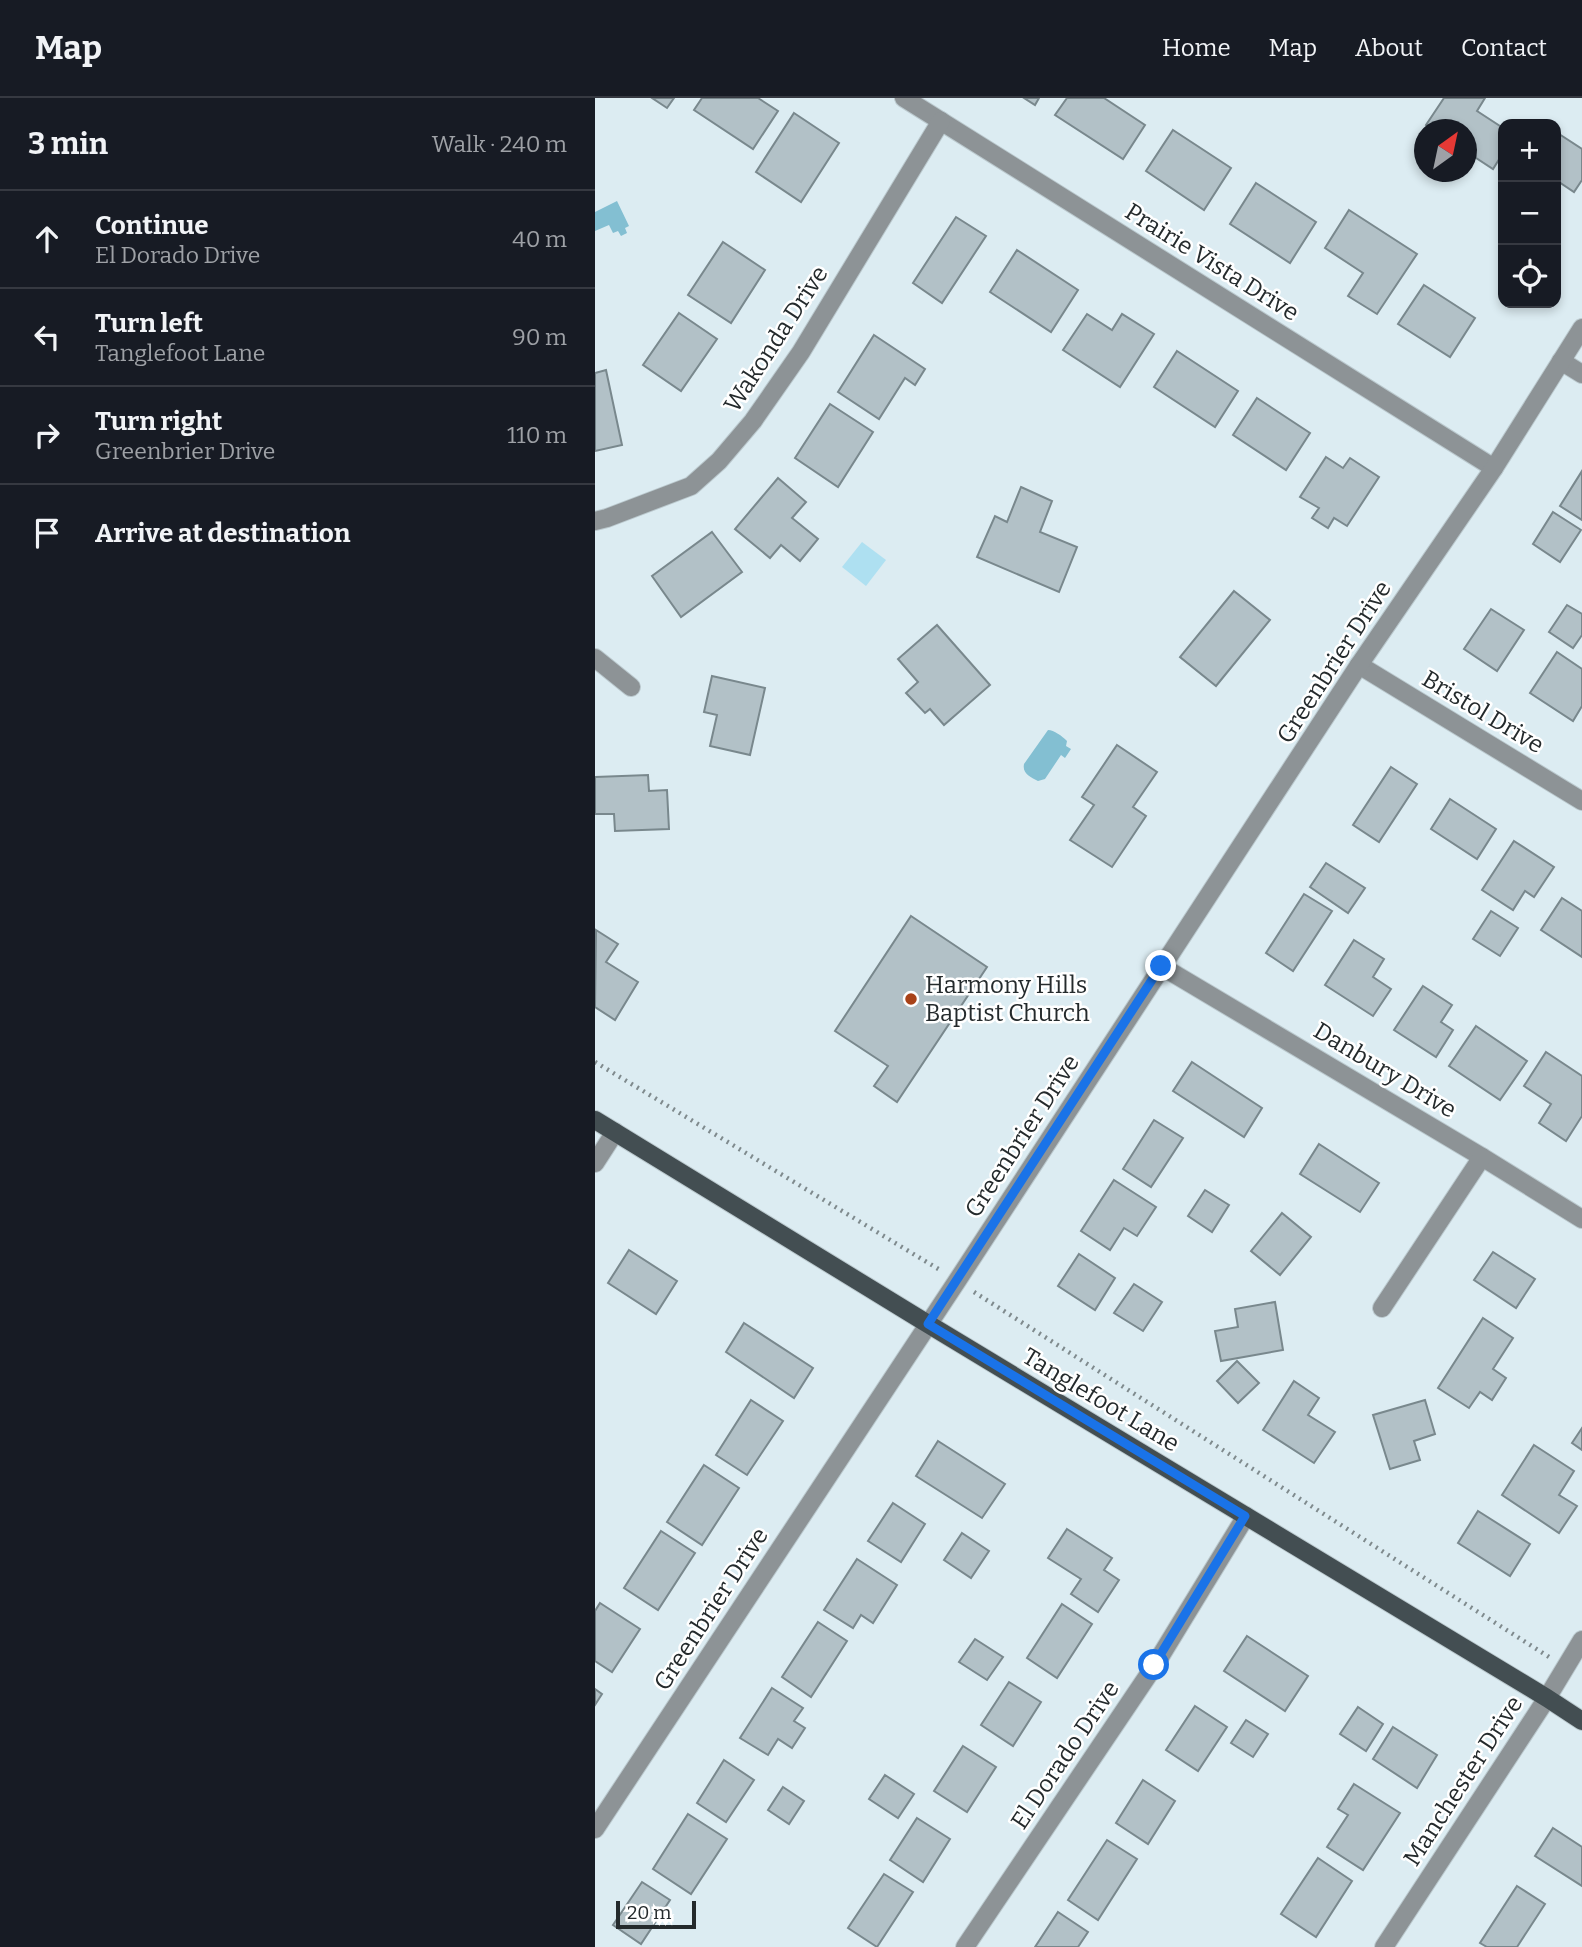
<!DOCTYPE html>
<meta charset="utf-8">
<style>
body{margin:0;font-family:Bitter,serif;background:#20242c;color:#f1f3f6}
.controls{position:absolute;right:21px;top:21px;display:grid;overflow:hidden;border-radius:14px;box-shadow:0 4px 10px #0003}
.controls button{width:63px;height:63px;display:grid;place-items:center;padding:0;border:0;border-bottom:2px solid #363941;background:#171b24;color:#f1f3f6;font:35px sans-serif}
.compass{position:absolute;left:819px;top:21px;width:63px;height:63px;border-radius:50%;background:#171b24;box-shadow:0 4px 10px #0003;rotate:33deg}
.scale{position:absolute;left:21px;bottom:18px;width:80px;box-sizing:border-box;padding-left:7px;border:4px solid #242a2c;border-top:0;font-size:19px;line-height:24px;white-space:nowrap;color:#242a2c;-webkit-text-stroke:5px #fff;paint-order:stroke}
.stop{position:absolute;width:21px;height:21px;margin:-16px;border:5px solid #1a73e8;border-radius:50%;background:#fff}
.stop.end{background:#1a73e8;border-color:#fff;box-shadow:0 2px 7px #0008}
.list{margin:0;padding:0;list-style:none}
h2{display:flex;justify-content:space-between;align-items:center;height:91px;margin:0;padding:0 28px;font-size:30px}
h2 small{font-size:23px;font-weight:400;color:#9ea1a6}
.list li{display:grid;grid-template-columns:46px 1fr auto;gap:21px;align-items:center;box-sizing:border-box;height:98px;padding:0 28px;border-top:2px solid #363941}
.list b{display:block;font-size:26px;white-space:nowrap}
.list p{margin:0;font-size:23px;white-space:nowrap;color:#9ea1a6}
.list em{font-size:23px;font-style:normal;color:#9ea1a6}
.icon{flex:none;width:38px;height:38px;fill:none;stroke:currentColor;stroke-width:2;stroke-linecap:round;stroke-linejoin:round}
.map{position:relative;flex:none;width:987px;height:1849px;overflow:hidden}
header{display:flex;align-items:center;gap:42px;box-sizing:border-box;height:98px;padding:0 35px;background:#171b24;border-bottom:2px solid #363941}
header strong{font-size:33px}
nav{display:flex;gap:38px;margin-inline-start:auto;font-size:24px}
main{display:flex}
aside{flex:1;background:#171b24}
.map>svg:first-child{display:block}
</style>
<header>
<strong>Map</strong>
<nav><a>Home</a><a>Map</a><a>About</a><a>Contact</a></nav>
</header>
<main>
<aside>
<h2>3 min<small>Walk · 240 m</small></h2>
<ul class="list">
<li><svg class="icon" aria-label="ahead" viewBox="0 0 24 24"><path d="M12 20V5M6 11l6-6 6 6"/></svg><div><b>Continue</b><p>El Dorado Drive</p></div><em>40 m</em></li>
<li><svg class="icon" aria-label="left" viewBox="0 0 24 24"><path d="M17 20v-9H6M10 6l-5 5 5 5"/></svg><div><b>Turn left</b><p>Tanglefoot Lane</p></div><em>90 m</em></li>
<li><svg class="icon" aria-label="right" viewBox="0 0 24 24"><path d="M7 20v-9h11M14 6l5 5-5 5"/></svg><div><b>Turn right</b><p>Greenbrier Drive</p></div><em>110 m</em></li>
<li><svg class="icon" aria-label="arrive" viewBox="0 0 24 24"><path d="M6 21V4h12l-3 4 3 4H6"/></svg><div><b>Arrive at destination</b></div></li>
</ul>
</aside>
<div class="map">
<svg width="987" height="1849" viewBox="0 0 987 1849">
<rect width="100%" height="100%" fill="#dcecf2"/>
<path fill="#aee0f1" d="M 267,444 L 291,462 L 271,488 L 247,469 Z"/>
<g fill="#83bfd2">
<path d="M 22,103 L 34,128 L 30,130 L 32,135 L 26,138 L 23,133 L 18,135 L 14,127 L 0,133 L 0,114 Z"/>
<path d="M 453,632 C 459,632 467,638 472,643 L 471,648 L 476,651 L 470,660 L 466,657 L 450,681 L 443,683 C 436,679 427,676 429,666 Z"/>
</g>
<g fill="#b2c1c7" stroke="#79888d" stroke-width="2">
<path d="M 57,0 L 79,0 L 72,10 Z"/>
<path d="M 107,0 L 163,0 L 183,13 L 158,51 L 99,12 Z"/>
<path d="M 429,0 L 444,0 L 440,7 Z"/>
<path d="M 472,0 L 509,0 L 550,27 L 528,61 L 460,17 Z"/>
<path d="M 849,0 L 890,0 L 882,13 L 908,30 L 908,55 L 898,71 L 872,54 L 872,32 L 838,32 L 831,27 Z"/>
<path d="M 199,15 L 244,45 L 206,104 L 161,74 Z"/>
<path d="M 578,32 L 636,70 L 609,112 L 551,73 Z"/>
<path d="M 961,34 L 987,51 L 987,82 L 979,94 L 961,82 Z"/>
<path d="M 661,85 L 721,124 L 695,165 L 635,126 Z"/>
<path d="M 754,112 L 822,156 L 782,216 L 753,198 L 768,175 L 730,150 Z"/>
<path d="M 361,119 L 391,138 L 347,205 L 318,185 Z"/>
<path d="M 128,144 L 170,172 L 136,225 L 93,197 Z"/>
<path d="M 422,152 L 483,192 L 456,234 L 395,194 Z"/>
<path d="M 829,187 L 880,220 L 855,259 L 803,226 Z"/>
<path d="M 84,215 L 122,241 L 86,293 L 48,267 Z"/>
<path d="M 492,216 L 517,232 L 527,216 L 559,236 L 525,289 L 468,252 Z"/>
<path d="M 279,237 L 330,271 L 320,287 L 310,280 L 284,321 L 243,294 Z"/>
<path d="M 582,253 L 643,293 L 620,329 L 559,289 Z"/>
<path d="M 11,272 L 27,347 L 0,353 L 0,275 Z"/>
<path d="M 662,300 L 715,335 L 691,372 L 638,337 Z"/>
<path d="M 235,306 L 278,334 L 243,389 L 200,360 Z"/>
<path d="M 731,359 L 748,370 L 755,360 L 784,379 L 752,428 L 739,420 L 733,430 L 717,420 L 724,410 L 705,399 Z"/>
<path d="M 987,373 L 987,422 L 965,408 Z"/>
<path d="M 183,380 L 211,404 L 197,420 L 223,441 L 205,463 L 186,447 L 175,460 L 140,431 Z"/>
<path d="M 426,389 L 457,403 L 445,434 L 482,449 L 464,494 L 382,459 L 400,418 L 412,424 Z"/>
<path d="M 958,414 L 986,432 L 965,464 L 938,446 Z"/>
<path d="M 117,434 L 147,474 L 86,519 L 57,478 Z"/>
<path d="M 639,493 L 675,522 L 621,588 L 585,559 Z"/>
<path d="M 972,507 L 987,516 L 987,537 L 978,550 L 954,534 Z"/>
<path d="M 896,511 L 929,532 L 902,573 L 869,551 Z"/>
<path d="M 342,527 L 395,587 L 349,627 L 335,611 L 330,615 L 311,595 L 323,584 L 303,561 Z"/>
<path d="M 962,554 L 987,571 L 987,608 L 978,623 L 935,595 Z"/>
<path d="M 117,578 L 170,590 L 155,657 L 115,648 L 122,617 L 109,614 Z"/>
<path d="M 522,647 L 562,674 L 538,709 L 551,718 L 517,769 L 475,742 L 499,707 L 487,699 Z"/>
<path d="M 796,669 L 822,686 L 784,744 L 758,727 Z"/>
<path d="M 53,677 L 54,693 L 72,692 L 74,731 L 20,733 L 19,716 L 0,716 L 0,679 Z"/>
<path d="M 855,701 L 901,731 L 882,761 L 836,731 Z"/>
<path d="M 919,743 L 959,769 L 939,799 L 930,793 L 918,812 L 887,792 Z"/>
<path d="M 731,765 L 770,790 L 753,815 L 715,789 Z"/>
<path d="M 709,796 L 737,813 L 698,873 L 671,855 Z"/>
<path d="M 967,800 L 987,813 L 987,859 L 946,832 Z"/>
<path d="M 896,813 L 923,830 L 905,858 L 878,841 Z"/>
<path d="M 316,818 L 392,869 L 302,1004 L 279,988 L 293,968 L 240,933 Z"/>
<path d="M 1,832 L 23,846 L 11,864 L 43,884 L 20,922 L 0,909 Z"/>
<path d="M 759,842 L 789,861 L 778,879 L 796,891 L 778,918 L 730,887 Z"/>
<path d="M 828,888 L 857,907 L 846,924 L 858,932 L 841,959 L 799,932 Z"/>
<path d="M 881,928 L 932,963 L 905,1002 L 854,968 Z"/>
<path d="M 951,954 L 987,978 L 987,1018 L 971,1043 L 944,1025 L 956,1006 L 929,988 Z"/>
<path d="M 597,964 L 667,1010 L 649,1039 L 578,993 Z"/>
<path d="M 559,1022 L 588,1040 L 556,1089 L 528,1071 Z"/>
<path d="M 724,1046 L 784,1085 L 765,1114 L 705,1076 Z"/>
<path d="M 519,1082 L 561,1109 L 542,1138 L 529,1130 L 515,1152 L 486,1133 Z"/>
<path d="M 610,1092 L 634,1107 L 617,1134 L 593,1118 Z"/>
<path d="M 687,1115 L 716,1139 L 685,1177 L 656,1153 Z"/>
<path d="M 34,1152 L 82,1183 L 61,1216 L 13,1185 Z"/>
<path d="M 898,1154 L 940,1181 L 921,1210 L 879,1182 Z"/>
<path d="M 484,1156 L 520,1180 L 500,1212 L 463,1188 Z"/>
<path d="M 539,1186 L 567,1204 L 548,1233 L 519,1215 Z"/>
<path d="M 680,1204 L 688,1252 L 626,1263 L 620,1233 L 643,1229 L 640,1211 Z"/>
<path d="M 888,1220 L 918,1240 L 898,1271 L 911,1280 L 897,1302 L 885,1294 L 874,1310 L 843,1290 Z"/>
<path d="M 149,1225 L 218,1270 L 199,1300 L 131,1254 Z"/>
<path d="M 642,1263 L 664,1285 L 643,1305 L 622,1283 Z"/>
<path d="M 699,1283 L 724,1300 L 713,1317 L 740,1334 L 719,1365 L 668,1332 Z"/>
<path d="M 156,1302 L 188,1323 L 152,1377 L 121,1357 Z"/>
<path d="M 830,1302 L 840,1336 L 819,1343 L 825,1362 L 795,1371 L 778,1317 Z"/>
<path d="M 987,1330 L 987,1352 L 977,1345 Z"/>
<path d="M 343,1343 L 410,1386 L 387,1420 L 321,1378 Z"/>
<path d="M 939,1347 L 979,1373 L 964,1397 L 982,1408 L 964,1435 L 907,1397 Z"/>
<path d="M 109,1367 L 144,1390 L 107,1447 L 72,1424 Z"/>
<path d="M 298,1405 L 330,1426 L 306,1464 L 273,1443 Z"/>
<path d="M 883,1413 L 935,1446 L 915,1478 L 863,1445 Z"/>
<path d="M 472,1431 L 517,1460 L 509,1472 L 524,1482 L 503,1514 L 476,1496 L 486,1481 L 453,1460 Z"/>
<path d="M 66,1433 L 100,1455 L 63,1512 L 29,1490 Z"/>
<path d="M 367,1435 L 394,1453 L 376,1480 L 349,1462 Z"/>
<path d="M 262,1461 L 302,1487 L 278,1525 L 266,1517 L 258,1530 L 229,1512 Z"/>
<path d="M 5,1505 L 45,1531 L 17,1574 L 0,1563 L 0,1513 Z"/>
<path d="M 467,1506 L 497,1526 L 462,1580 L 432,1560 Z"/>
<path d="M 223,1524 L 252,1543 L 216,1599 L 187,1579 Z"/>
<path d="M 652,1538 L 713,1578 L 690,1613 L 629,1573 Z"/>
<path d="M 380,1541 L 408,1559 L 392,1582 L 364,1564 Z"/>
<path d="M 414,1584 L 446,1604 L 418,1648 L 386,1627 Z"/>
<path d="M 177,1590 L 208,1610 L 199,1623 L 210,1630 L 197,1650 L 183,1641 L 173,1657 L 145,1640 Z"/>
<path d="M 0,1591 L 7,1596 L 0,1607 Z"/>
<path d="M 600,1608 L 632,1629 L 603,1673 L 571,1652 Z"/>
<path d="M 763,1609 L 788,1626 L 771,1653 L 745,1636 Z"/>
<path d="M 651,1622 L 673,1636 L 658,1659 L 636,1645 Z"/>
<path d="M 798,1629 L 842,1657 L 822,1690 L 778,1661 Z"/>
<path d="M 368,1648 L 401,1669 L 372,1714 L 339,1693 Z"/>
<path d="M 129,1662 L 159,1682 L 131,1724 L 102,1705 Z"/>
<path d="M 290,1677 L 319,1696 L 303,1720 L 274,1701 Z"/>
<path d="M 548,1682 L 580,1703 L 553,1746 L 521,1725 Z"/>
<path d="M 759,1686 L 805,1715 L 768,1772 L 732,1749 L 753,1717 L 743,1711 Z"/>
<path d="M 188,1689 L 209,1703 L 194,1726 L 173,1712 Z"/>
<path d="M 93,1716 L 132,1741 L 96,1796 L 58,1771 Z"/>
<path d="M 322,1720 L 355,1741 L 328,1784 L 295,1762 Z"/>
<path d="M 958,1730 L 987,1749 L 987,1788 L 940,1758 Z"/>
<path d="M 512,1742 L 542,1761 L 503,1822 L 473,1802 Z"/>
<path d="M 723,1760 L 757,1783 L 721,1839 L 686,1816 Z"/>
<path d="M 289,1776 L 318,1794 L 282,1849 L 253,1830 Z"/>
<path d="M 47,1784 L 75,1802 L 46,1846 L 18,1827 Z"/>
<path d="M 922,1788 L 950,1806 L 922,1849 L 892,1849 L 885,1845 Z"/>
<path d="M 463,1814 L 493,1834 L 483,1849 L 440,1849 Z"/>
</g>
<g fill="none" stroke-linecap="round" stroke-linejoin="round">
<g stroke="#bbc9ce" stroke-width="20">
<g id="minor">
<path d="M 309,0 L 899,370"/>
<path d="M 966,263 L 987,276"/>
<path d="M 0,423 L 12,420 L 96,388 L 124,363 L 158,323 L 206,254 L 346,23"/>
<path d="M 0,560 L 36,589"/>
<path d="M 764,567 L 987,703"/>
<path d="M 566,868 L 887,1059 L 987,1121"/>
<path d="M 0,1065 L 20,1034"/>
<path d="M 787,1210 L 887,1059"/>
<path d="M 0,1731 L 362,1183 L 764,567 L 899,370 L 987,230"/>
<path d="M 370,1849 L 560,1567 L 651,1418"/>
<path d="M 789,1849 L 952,1600 L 987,1542"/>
</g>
</g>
<g stroke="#bbc9ce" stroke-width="20">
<path id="major" d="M 0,1022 L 333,1226 L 952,1600 L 987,1623"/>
</g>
<g stroke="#7f8a8d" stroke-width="4.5" stroke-dasharray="2 5" stroke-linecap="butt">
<path d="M 0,964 L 345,1172"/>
<path d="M 379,1194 L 954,1559"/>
</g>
<use href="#minor" stroke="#8d9396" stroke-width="18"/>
<use href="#major" stroke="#434e52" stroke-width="18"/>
</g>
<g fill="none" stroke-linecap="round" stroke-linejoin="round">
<path stroke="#1a73e8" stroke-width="9" d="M 559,1567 L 650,1418 L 333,1226 L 566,868"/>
</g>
<circle fill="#a84218" stroke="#fff" stroke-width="2.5" cx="316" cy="901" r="7"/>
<g text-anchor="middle" stroke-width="5" stroke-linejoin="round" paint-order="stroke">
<g font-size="24" fill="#242a2c" stroke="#fff">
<text transform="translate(617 164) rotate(32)" y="8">Prairie Vista Drive</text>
<text transform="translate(181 241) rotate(-57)" y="8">Wakonda Drive</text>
<text transform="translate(739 564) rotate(-57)" y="8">Greenbrier Drive</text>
<text transform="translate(888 614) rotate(31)" y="8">Bristol Drive</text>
<text transform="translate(790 972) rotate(31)" y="8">Danbury Drive</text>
<text transform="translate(427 1038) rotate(-57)" y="8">Greenbrier Drive</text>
<text transform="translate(506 1302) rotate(31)" y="8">Tanglefoot Lane</text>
<text transform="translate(116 1511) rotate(-57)" y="8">Greenbrier Drive</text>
<text transform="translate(470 1657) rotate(-56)" y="8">El Dorado Drive</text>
<text transform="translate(868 1683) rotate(-57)" y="8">Manchester Drive</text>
</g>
<g font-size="24" fill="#242a2c" stroke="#fff" text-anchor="start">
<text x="330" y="895">Harmony Hills<tspan x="330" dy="28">Baptist Church</tspan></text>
</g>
</g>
</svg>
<div class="controls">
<button>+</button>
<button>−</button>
<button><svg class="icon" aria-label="locate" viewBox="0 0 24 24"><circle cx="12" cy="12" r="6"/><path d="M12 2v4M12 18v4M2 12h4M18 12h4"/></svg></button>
</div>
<svg class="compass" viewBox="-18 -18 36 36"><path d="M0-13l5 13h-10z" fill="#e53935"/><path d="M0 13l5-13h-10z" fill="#9ea1a6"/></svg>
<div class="scale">20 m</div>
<div class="stop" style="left:559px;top:1567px"></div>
<div class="stop end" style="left:566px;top:868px"></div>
</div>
</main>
